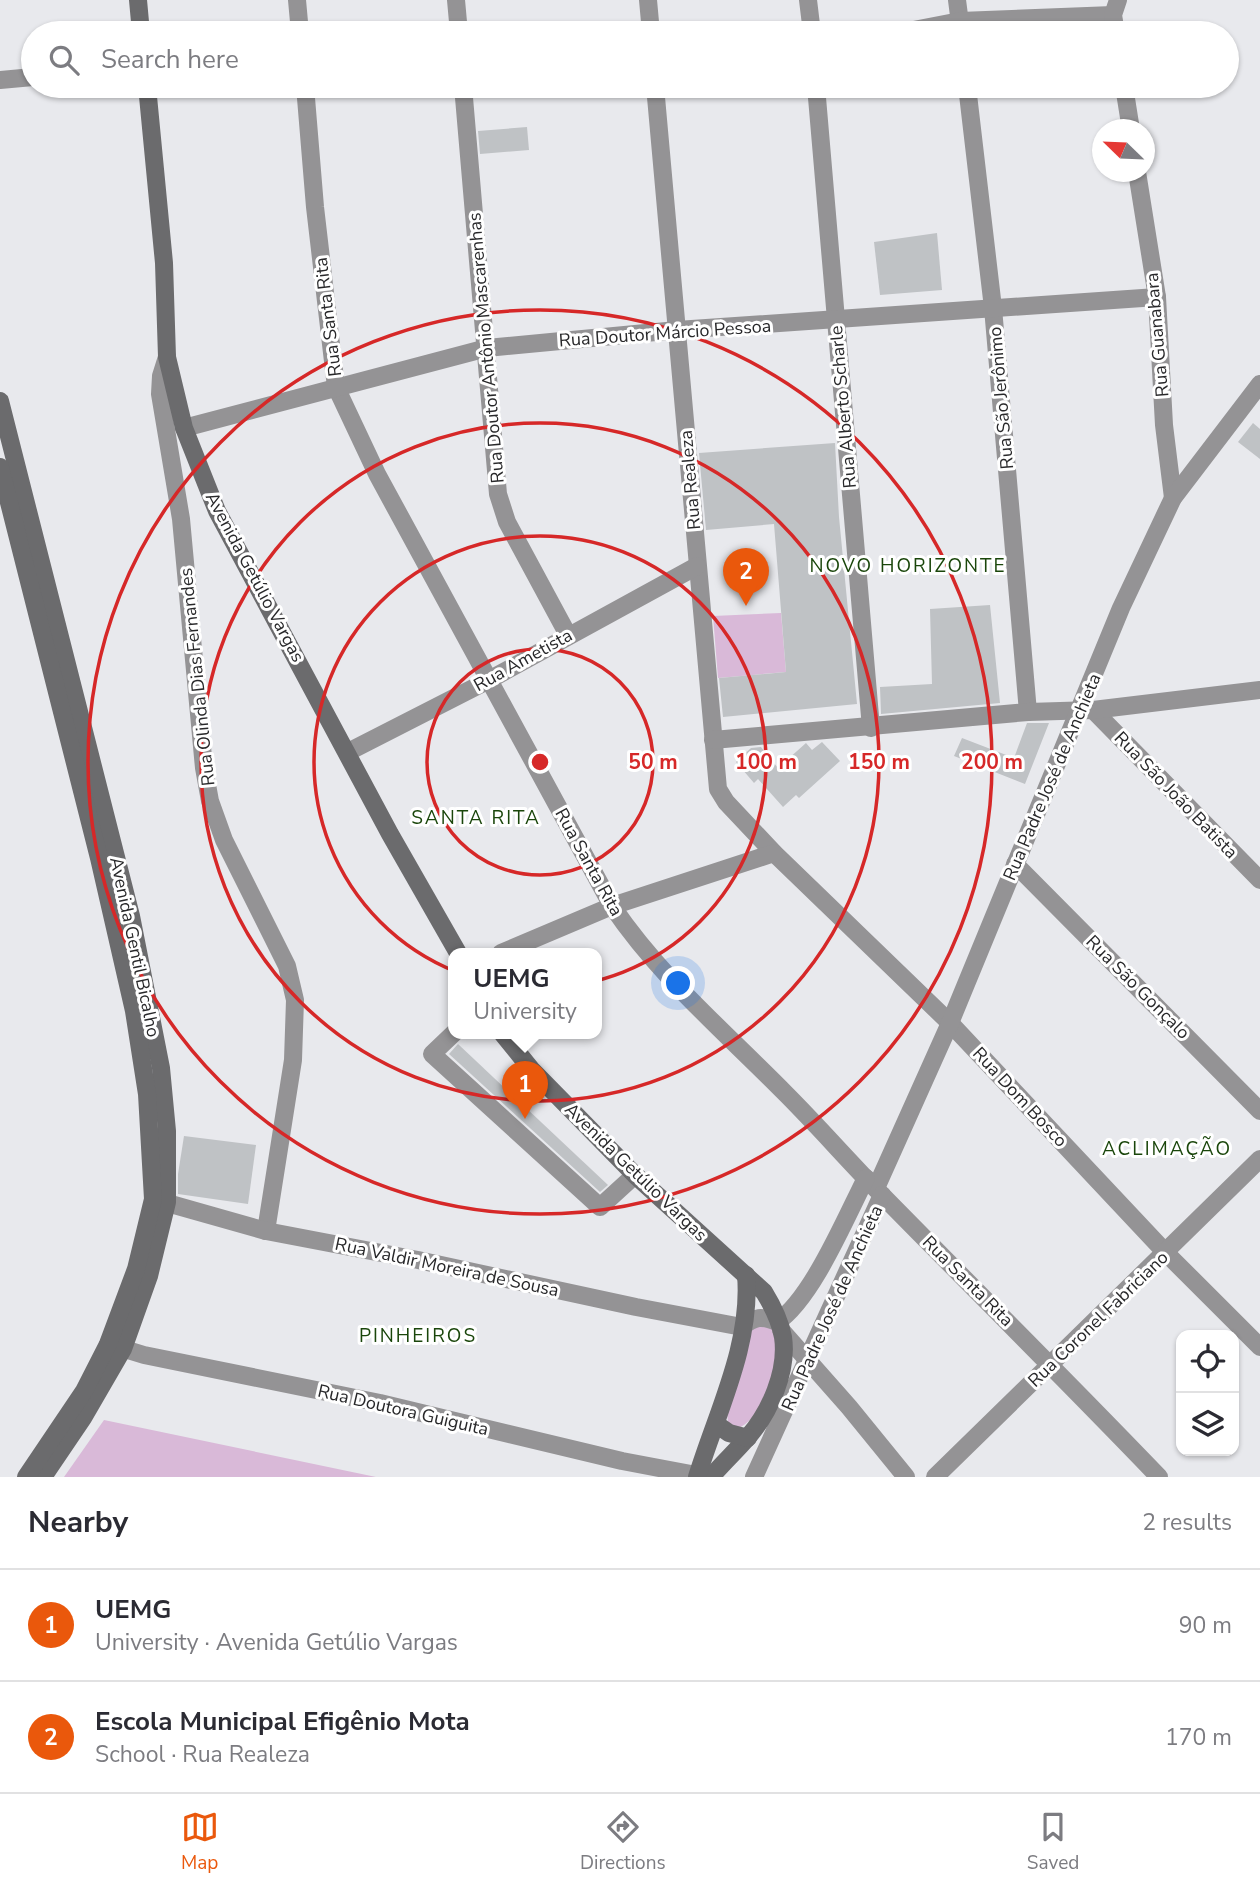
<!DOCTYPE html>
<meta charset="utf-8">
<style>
body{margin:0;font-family:"Nunito Sans",sans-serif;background:#f2f2f3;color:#2b2b33}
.controls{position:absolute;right:21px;bottom:21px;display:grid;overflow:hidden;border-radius:14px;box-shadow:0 2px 5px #0004}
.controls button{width:63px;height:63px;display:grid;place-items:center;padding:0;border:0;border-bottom:2px solid #e1e1e2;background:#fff;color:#2b2b33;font:35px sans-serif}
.compass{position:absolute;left:1092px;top:119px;width:63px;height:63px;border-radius:50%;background:#fff;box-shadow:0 2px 5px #0004;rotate:293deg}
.you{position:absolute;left:679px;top:984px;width:24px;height:24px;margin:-18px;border:5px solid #fff;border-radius:50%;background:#1a73e8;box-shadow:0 0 0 10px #1a73e833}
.badge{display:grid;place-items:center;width:46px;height:46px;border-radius:50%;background:#ea580c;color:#fff;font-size:23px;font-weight:700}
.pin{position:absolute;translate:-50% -58px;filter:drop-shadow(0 2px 4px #0008)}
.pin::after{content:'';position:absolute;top:37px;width:24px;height:21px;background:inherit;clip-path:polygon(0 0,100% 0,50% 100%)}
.popup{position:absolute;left:448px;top:948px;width:154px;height:91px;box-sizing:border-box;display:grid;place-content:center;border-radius:14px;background:#fff;filter:drop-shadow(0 2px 5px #0005);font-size:23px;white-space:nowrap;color:#7c7c81}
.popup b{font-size:26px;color:#2b2b33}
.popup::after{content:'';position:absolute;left:50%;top:100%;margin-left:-14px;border:14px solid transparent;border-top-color:#fff}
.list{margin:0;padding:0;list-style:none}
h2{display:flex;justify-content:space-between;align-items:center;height:91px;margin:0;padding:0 28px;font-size:30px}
h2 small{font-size:23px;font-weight:400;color:#7c7c81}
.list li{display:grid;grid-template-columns:46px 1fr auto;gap:21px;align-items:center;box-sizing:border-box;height:112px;padding:0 28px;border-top:2px solid #e1e1e2}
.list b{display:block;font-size:26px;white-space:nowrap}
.list p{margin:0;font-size:23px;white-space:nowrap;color:#7c7c81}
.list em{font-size:23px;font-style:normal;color:#7c7c81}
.icon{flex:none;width:38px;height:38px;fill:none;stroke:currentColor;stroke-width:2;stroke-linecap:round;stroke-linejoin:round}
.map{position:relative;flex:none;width:1260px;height:1477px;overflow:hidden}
.search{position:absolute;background:#fff;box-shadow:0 2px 5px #0004;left:21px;right:21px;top:21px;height:77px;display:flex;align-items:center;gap:18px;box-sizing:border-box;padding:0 24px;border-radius:38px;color:#7c7c81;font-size:26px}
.sheet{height:315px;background:#fff}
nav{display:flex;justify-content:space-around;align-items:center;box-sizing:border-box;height:98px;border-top:2px solid #e1e1e2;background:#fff;font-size:19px;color:#7c7c81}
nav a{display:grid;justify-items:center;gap:4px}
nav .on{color:#ea580c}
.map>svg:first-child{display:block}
</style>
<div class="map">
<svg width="1260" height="1477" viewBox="0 0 1260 1477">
<rect width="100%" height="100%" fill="#e8e9ed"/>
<g fill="#d9b9d8">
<path d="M 781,613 L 786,672 L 718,678 L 713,616 Z"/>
<path d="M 770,1326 L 776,1332 C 776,1339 778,1347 778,1355 C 777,1375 758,1422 738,1428 L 728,1423 L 727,1411 L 752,1327 Z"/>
<path d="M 104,1420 L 376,1477 L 64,1477 Z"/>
</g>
<g fill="#bfc2c5">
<path d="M 527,127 L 529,150 L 480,154 L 478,131 Z"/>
<path d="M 937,233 L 942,290 L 880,295 L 874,242 Z"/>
<path d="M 1253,423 L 1260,429 L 1260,459 L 1238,442 Z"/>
<path d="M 835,443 L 839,517 L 857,704 L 723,717 L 719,678 L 786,672 L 774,524 L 706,530 L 699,453 Z"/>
<path d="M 990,605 L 1000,703 L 881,714 L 880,687 L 932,684 L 930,609 Z"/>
<path d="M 1027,723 L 1049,723 L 1025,784 L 954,756 L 962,738 L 1014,758 Z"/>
<path d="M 822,742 L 840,761 L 799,798 L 796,795 L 783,807 L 758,779 L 754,783 L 736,762 L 751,748 L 761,747 L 778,768 L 806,743 L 812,750 Z"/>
<path d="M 458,1044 L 608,1185 L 600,1192 L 449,1054 Z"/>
<path d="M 184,1136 L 256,1145 L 248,1204 L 178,1194 L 178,1174 Z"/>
</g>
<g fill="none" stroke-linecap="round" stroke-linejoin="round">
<g stroke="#949395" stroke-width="18">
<path d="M 297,0 L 300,33"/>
<path d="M 456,0 L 459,33"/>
<path d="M 648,0 L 651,33"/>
<path d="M 808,0 L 812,33"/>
<path d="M 957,0 L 961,31"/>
<path d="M 898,33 L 960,21 L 1113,15"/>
<path d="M 1116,33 L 1113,15 L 1118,0"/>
<path d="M 0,80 L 33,77"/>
<path d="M 305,86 L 315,207 L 336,387 L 377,474 L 612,906 C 660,977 725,1032 785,1093 C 816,1124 845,1157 876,1189 C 970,1285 1066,1380 1159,1477"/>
<path d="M 463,86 L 498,494 L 507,522 L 568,635"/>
<path d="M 655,86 L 718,789 L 726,802 L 774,853 L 950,1023 L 1166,1253 L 1260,1347"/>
<path d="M 816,86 L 871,728"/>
<path d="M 967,86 L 993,308 L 1028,712"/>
<path d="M 1124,86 L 1131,130"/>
<path d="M 1137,172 L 1157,297 L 1164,425 L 1173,498"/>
<path d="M 167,357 L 161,376 L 160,394 L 181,519 L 204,768 L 210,801 L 224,840 L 287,966 L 295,1000 L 293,1060 L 266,1231"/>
<path d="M 184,428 L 487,348 L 677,330 L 1157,297"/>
<path d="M 1093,710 L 1260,880"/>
<path d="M 713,740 L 1028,712 L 1093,710 L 1260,690"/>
<path d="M 348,752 L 489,680 L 697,566"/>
<path d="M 1015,864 L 1260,1111"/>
<path d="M 501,953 L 612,906 L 774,853"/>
<path d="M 454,1033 L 432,1054 L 600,1207 L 635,1175"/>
<path d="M 876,1188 L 950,1023 L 1121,608 L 1173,498 L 1260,384"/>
<path d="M 153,1199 L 266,1231 L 418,1260 L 636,1307 L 742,1327 C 755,1316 762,1316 777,1322 C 812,1299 846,1217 866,1178"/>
<path d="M 781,1330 L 849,1407 L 906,1477"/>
<path d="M 108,1344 L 144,1355 L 380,1403 L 622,1461 L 707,1477"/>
<path d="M 754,1477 L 882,1195"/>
<path d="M 935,1477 L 1260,1159"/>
</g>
<g stroke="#6b6b6d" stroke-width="18">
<path d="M 138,0 L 141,33"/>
<path d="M 147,86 L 164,263 L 167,357 L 184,428 L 217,511 L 390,834 L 458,953"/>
<path d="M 0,401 L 131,916 L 161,1068 L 167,1131 L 167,1202 L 149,1276 L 123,1349 L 83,1418 L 43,1477"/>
<path d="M 0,467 L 99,858 L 134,1011 L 147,1094 L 153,1199 L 136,1269 L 108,1344 L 84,1391 L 26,1477"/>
<path d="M 502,1033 L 531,1069 L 635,1175 L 764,1292 C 772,1305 780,1321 783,1337 C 788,1371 770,1412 748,1437 C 736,1451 723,1463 711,1477"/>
<path d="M 716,1424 L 729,1433 L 748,1438"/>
<path d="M 697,1477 C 717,1412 752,1344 746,1275"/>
</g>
</g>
<g fill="none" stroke="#d62828" stroke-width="3.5">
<circle cx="540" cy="762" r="113"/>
<circle cx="540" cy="762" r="226"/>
<circle cx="540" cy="762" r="339"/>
<circle cx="540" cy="762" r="452"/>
</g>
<g text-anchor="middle" stroke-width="6" stroke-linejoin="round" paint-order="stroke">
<g font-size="18" fill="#28282a" stroke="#fff">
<text transform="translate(328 317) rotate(-97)" y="6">Rua Santa Rita</text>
<text transform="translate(665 333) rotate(-4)" y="6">Rua Doutor Márcio Pessoa</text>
<text transform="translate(1157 335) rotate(-95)" y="6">Rua Guanabara</text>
<text transform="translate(486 348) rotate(-95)" y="6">Rua Doutor Antônio Mascarenhas</text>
<text transform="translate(1001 398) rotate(-95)" y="6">Rua São Jerônimo</text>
<text transform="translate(843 407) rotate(-95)" y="6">Rua Alberto Scharle</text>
<text transform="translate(690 480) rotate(-95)" y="6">Rua Realeza</text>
<text transform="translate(255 577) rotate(62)" y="6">Avenida Getúlio Vargas</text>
<text transform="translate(523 660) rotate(-29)" y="6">Rua Ametista</text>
<text transform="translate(197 677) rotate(-96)" y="6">Rua Olinda Dias Fernandes</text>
<text transform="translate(1052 777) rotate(-67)" y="6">Rua Padre José de Anchieta</text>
<text transform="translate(1176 795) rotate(46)" y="6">Rua São João Batista</text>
<text transform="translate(589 862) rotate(61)" y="6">Rua Santa Rita</text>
<text transform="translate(135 947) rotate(78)" y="6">Avenida Gentil Bicalho</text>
<text transform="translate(1138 987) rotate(45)" y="6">Rua São Gonçalo</text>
<text transform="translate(1020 1097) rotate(47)" y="6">Rua Dom Bosco</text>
<text transform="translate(636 1172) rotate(44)" y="6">Avenida Getúlio Vargas</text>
<text transform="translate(447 1267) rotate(12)" y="6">Rua Valdir Moreira de Sousa</text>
<text transform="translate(968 1281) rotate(45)" y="6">Rua Santa Rita</text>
<text transform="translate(832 1308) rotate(-66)" y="6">Rua Padre José de Anchieta</text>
<text transform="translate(1098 1319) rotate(-44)" y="6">Rua Coronel Fabriciano</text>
<text transform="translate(403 1410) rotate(13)" y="6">Rua Doutora Guiguita</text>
</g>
<g font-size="19" letter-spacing="2" fill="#1a460b" stroke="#fff">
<text x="908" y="572">NOVO HORIZONTE</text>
<text x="476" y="824">SANTA RITA</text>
<text x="1167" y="1155">ACLIMAÇÃO</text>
<text x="418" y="1342">PINHEIROS</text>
</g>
</g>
<circle cx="540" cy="762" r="10" fill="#d62828" stroke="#fff" stroke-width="3.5"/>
<g font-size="21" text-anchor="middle" font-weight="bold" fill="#d62828" stroke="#fff" stroke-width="6" stroke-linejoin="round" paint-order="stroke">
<text x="653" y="769">50 m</text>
<text x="766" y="769">100 m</text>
<text x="879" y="769">150 m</text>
<text x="992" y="769">200 m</text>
</g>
</svg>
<div class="controls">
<button><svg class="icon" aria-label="locate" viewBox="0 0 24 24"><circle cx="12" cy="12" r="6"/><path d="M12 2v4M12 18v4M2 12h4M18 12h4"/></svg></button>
<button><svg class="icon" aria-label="layers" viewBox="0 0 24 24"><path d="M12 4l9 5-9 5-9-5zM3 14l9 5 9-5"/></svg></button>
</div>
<svg class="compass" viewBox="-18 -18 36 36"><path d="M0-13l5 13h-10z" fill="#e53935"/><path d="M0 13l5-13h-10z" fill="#7c7c81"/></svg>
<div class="you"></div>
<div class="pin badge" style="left:525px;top:1119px">1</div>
<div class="popup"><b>UEMG</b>University</div>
<div class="pin badge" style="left:746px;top:606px">2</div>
<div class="search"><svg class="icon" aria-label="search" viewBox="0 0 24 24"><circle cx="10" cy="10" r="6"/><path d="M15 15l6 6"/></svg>Search here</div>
</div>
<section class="sheet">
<h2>Nearby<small>2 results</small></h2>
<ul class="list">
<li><span class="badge">1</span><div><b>UEMG</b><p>University · Avenida Getúlio Vargas</p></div><em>90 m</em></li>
<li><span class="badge">2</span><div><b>Escola Municipal Efigênio Mota</b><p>School · Rua Realeza</p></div><em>170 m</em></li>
</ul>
</section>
<nav>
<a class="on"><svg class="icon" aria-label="map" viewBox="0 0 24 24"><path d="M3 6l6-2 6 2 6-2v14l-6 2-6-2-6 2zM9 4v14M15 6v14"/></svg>Map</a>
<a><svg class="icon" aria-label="directions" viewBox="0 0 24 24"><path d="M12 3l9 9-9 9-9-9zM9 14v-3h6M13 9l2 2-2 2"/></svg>Directions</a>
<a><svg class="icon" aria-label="saved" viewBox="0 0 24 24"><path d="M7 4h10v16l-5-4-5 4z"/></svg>Saved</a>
</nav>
